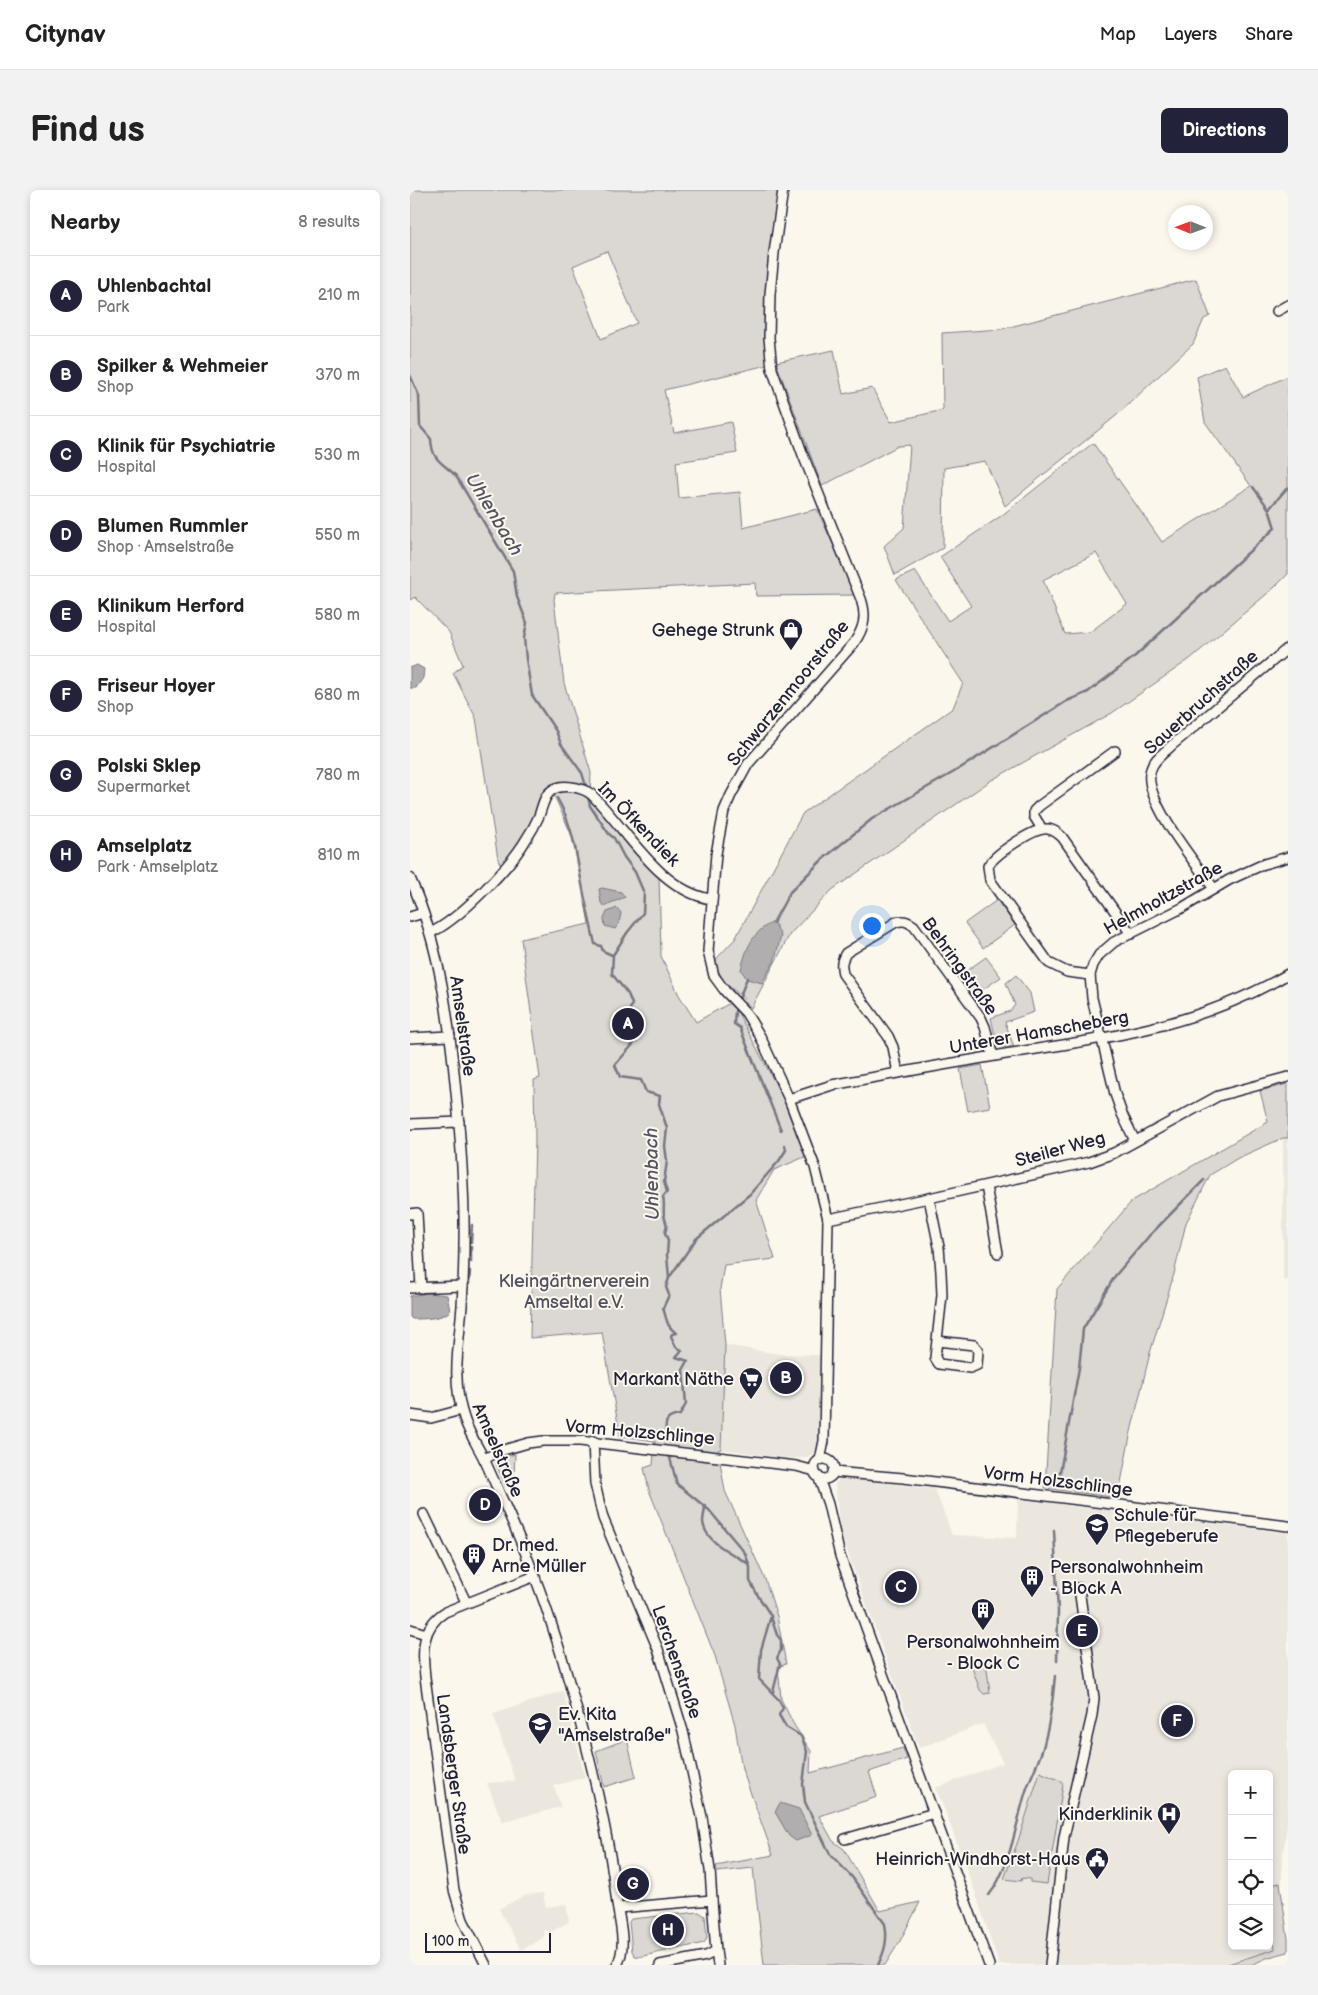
<!DOCTYPE html>
<meta charset="utf-8">
<style>
body{margin:0;font-family:"Balsamiq Sans",sans-serif;background:#f2f2f2;color:#222}
.controls{position:absolute;right:15px;bottom:15px;display:grid;overflow:hidden;border-radius:8px;box-shadow:0 2px 8px #0003}
.controls button{width:45px;height:45px;display:grid;place-items:center;padding:0;border:0;border-bottom:1px solid #e0e0e0;background:#fff;color:#222;font:25px sans-serif}
.compass{position:absolute;left:758px;top:15px;width:45px;height:45px;border-radius:50%;background:#fff;box-shadow:0 2px 8px #0003;rotate:271deg}
.scale{position:absolute;left:15px;bottom:12px;width:126px;box-sizing:border-box;padding-left:5px;border:2px solid #22223b;border-top:0;font-size:14px;line-height:18px;white-space:nowrap;color:#22223b;-webkit-text-stroke:4px #fbf7ec;paint-order:stroke}
.you{position:absolute;left:461px;top:735px;width:18px;height:18px;margin:-12px;border:4px solid #fff;border-radius:50%;background:#1a73e8;box-shadow:0 0 0 8px #1a73e833}
.badge{display:grid;place-items:center;width:32px;height:32px;border-radius:50%;background:#22223b;color:#fff;font-size:16px;font-weight:700}
.pin{position:absolute;translate:-50% -50%;border:2px solid #fff;box-shadow:0 1px 5px #0006}
.list{margin:0;padding:0;list-style:none}
h2{display:flex;justify-content:space-between;align-items:center;height:65px;margin:0;padding:0 20px;font-size:21px}
h2 small{font-size:16px;font-weight:400;color:#767676}
.list li{display:grid;grid-template-columns:32px 1fr auto;gap:15px;align-items:center;box-sizing:border-box;height:80px;padding:0 20px;border-top:1px solid #e0e0e0}
.list b{display:block;font-size:19px;white-space:nowrap}
.list p{margin:0;font-size:16px;white-space:nowrap;color:#767676}
.list em{font-size:16px;font-style:normal;color:#767676}
.icon{flex:none;width:28px;height:28px;fill:none;stroke:currentColor;stroke-width:2;stroke-linecap:round;stroke-linejoin:round}
.map{position:relative;flex:none;width:878px;height:1775px;overflow:hidden;border-radius:8px}
header{display:flex;align-items:center;gap:30px;box-sizing:border-box;height:70px;padding:0 25px;background:#fff;border-bottom:1px solid #e0e0e0}
header strong{font-size:24px}
nav{display:flex;gap:28px;margin-inline-start:auto;font-size:18px}
.intro{display:flex;align-items:center;justify-content:space-between;box-sizing:border-box;height:120px;padding:0 30px}
h1{margin:0;font-size:35px}
.button{padding:12px 22px;border-radius:8px;background:#22223b;color:#fff;font-size:18px;font-weight:700}
main{display:flex;gap:30px;padding:0 30px}
aside{flex:1;background:#fff;border-radius:8px;box-shadow:0 2px 8px #0003}
.map>svg:first-child{display:block}
</style>
<header>
<strong>Citynav</strong>
<nav><a>Map</a><a>Layers</a><a>Share</a></nav>
</header>
<div class="intro"><h1>Find us</h1><a class="button">Directions</a></div>
<main>
<aside>
<h2>Nearby<small>8 results</small></h2>
<ul class="list">
<li><span class="badge">A</span><div><b>Uhlenbachtal</b><p>Park</p></div><em>210 m</em></li>
<li><span class="badge">B</span><div><b>Spilker &amp; Wehmeier</b><p>Shop</p></div><em>370 m</em></li>
<li><span class="badge">C</span><div><b>Klinik für Psychiatrie</b><p>Hospital</p></div><em>530 m</em></li>
<li><span class="badge">D</span><div><b>Blumen Rummler</b><p>Shop · Amselstraße</p></div><em>550 m</em></li>
<li><span class="badge">E</span><div><b>Klinikum Herford</b><p>Hospital</p></div><em>580 m</em></li>
<li><span class="badge">F</span><div><b>Friseur Hoyer</b><p>Shop</p></div><em>680 m</em></li>
<li><span class="badge">G</span><div><b>Polski Sklep</b><p>Supermarket</p></div><em>780 m</em></li>
<li><span class="badge">H</span><div><b>Amselplatz</b><p>Park · Amselplatz</p></div><em>810 m</em></li>
</ul>
</aside>
<div class="map">
<svg width="878" height="1775" viewBox="0 0 878 1775">
<rect width="100%" height="100%" fill="#fbf7ec"/>
<filter id="ink" filterUnits="userSpaceOnUse"><feTurbulence type="fractalNoise" baseFrequency=".02" numOctaves="2"/><feDisplacementMap in="SourceGraphic" scale="10" xChannelSelector="R" yChannelSelector="G"/><feConvolveMatrix kernelMatrix="1 2 1 2 8 2 1 2 1" color-interpolation-filters="sRGB"/></filter>
<g filter="url(#ink)">
<g fill="#ebe7df">
<rect x="873" y="948" width="5" height="142"/>
<path d="M 315,1155 L 369,1164 L 411,1165 L 409,1261 L 398,1266 L 398,1268 L 377,1268 L 311,1259 Z"/>
<path d="M 430,1288 L 525,1299 L 542,1345 L 607,1348 L 608,1309 L 878,1343 L 878,1627 L 872,1674 L 872,1693 L 859,1695 L 859,1584 L 822,1584 L 822,1756 L 859,1756 L 859,1715 L 865,1759 L 815,1775 L 589,1775 L 565,1702 L 532,1613 L 525,1598 L 593,1573 L 573,1534 L 509,1558 L 430,1342 L 425,1294 Z"/>
<path d="M 153,1501 L 175,1587 L 144,1596 L 151,1617 L 92,1632 L 77,1593 L 105,1591 L 83,1524 Z"/>
<path d="M 133,1703 L 136,1717 L 156,1714 L 159,1732 L 139,1743 L 137,1740 L 133,1742 L 135,1745 L 131,1749 L 111,1760 L 89,1719 L 115,1705 Z"/>
</g>
<g fill="#dbd8d3" stroke="#7e7d87" fill-rule="evenodd">
<path d="M 0,0 L 369,0 C 359,58 351,116 357,175 L 254,200 L 264,243 L 321,232 L 327,263 L 266,272 L 269,308 L 330,302 L 333,338 L 407,319 L 446,405 L 346,406 L 345,393 L 145,403 L 144,410 L 154,493 L 181,583 L 180,605 L 249,685 L 251,766 L 269,805 L 286,832 L 320,813 L 326,819 L 382,925 L 397,966 L 364,980 L 346,1010 L 365,1069 L 314,1075 L 310,1099 L 315,1155 L 311,1259 L 308,1260 L 315,1301 L 355,1389 L 367,1426 L 376,1474 L 368,1477 L 371,1509 L 384,1535 L 401,1561 L 400,1583 L 493,1558 L 497,1569 L 459,1582 L 467,1607 L 409,1626 L 423,1651 L 434,1659 L 470,1721 L 510,1712 L 490,1751 L 475,1775 L 354,1775 L 343,1678 L 307,1682 L 306,1676 L 363,1665 L 332,1579 L 325,1535 L 305,1466 L 239,1300 L 234,1278 L 243,1275 L 245,1251 L 210,1246 L 192,1142 L 120,1148 L 125,950 L 124,890 L 130,888 L 111,749 L 179,734 L 165,653 L 143,603 L 137,597 L 125,630 L 92,678 L 88,669 L 66,528 L 43,483 L 53,475 L 39,442 L 5,407 L 0,410 ZM 197,61 L 227,133 L 191,149 L 163,76 Z"/>
<path d="M 786,89 L 800,126 L 794,129 L 783,154 L 707,225 L 595,316 L 575,271 L 534,278 L 533,358 L 485,385 L 474,356 L 494,338 L 500,255 L 488,256 L 412,296 L 366,172 L 424,160 L 433,204 L 462,198 L 481,232 L 533,220 L 532,143 L 592,139 Z"/>
<path d="M 815,175 L 833,207 L 878,186 L 878,384 L 865,397 L 780,469 L 702,523 L 580,591 L 422,700 L 380,744 L 341,818 L 330,805 L 315,793 L 305,775 L 307,768 L 325,749 L 393,623 L 543,518 L 553,493 L 486,390 L 505,381 L 538,431 L 561,416 L 530,367 L 591,326 L 683,253 L 752,352 L 841,296 L 795,232 L 787,187 ZM 686,363 L 717,414 L 680,442 L 655,444 L 633,390 Z"/>
<path d="M 587,710 L 605,735 L 573,758 L 555,733 Z"/>
<path d="M 576,767 L 591,787 L 566,804 L 552,784 Z"/>
<path d="M 606,785 L 620,803 L 624,822 L 595,832 L 604,857 L 592,857 L 587,854 L 581,828 L 600,821 L 605,815 L 596,793 Z"/>
<path d="M 572,875 L 580,917 L 558,921 L 550,879 Z"/>
<path d="M 878,894 L 878,948 L 873,948 L 828,968 L 800,985 L 776,1033 L 764,1084 L 740,1163 L 720,1246 L 708,1308 L 635,1298 L 647,1099 L 722,1011 L 858,932 L 850,901 Z"/>
<path d="M 105,1264 L 104,1286 L 96,1297 L 86,1274 L 89,1269 Z"/>
<path d="M 576,1472 L 580,1503 L 574,1504 L 570,1500 L 561,1475 Z"/>
<path d="M 217,1549 L 226,1587 L 194,1597 L 186,1561 Z"/>
<path d="M 630,1582 L 651,1591 L 653,1595 L 637,1694 L 620,1692 L 620,1689 L 612,1688 L 611,1691 L 594,1689 L 608,1651 Z"/>
<path d="M 870,1693 L 878,1749 L 878,1762 L 859,1767 L 841,1775 L 815,1775 L 865,1759 L 859,1715 L 859,1695 Z"/>
<path d="M 289,1722 L 295,1726 L 297,1748 L 294,1753 L 228,1767 L 224,1765 L 222,1761 L 219,1732 L 221,1729 Z"/>
</g>
<g fill="#b1aeb0" stroke="#787681">
<path d="M 7,475 L 14,479 L 13,488 L 6,498 L 0,498 L 0,478 Z"/>
<path d="M 192,698 L 211,702 L 215,707 L 194,716 L 191,713 L 189,699 Z"/>
<path d="M 207,718 L 211,723 L 209,733 L 205,739 L 195,736 L 194,729 L 197,722 Z"/>
<path d="M 364,732 L 371,746 L 364,772 L 352,793 L 337,789 L 331,780 C 336,759 342,741 364,732 Z"/>
<path d="M 17,1103 L 37,1105 L 40,1121 C 32,1129 13,1129 2,1129 L 0,1127 L 0,1106 Z"/>
<path d="M 370,1613 L 389,1619 L 402,1645 L 386,1651 L 379,1646 L 365,1622 Z"/>
</g>
<g fill="none" stroke-linecap="round" stroke-linejoin="round">
<g stroke="#787681" stroke-width="2.5">
<path d="M 0,185 L 9,206 L 10,236 L 21,249 C 22,271 32,272 46,286 L 103,381 L 107,407 L 117,433 L 114,448 L 116,469 L 122,505 L 146,541 L 151,554 L 172,583 L 176,596"/>
<path d="M 843,297 L 859,319"/>
<path d="M 178,606 L 180,616 L 199,644 L 204,648 L 214,667 L 225,682 L 234,703 L 233,723 L 217,743 L 203,765 L 202,784 L 218,804 L 222,814 L 219,822 L 221,843 L 226,851 L 205,875 L 210,887 L 231,890 L 236,902 L 250,906 L 249,914 L 257,938 L 255,956 L 257,971 L 254,992 L 257,1002 L 253,1007 C 255,1014 253,1019 254,1025 C 256,1034 258,1033 255,1043 L 258,1050 L 257,1065 L 259,1088 L 256,1097 L 259,1105 L 253,1118 C 257,1129 256,1137 267,1143 L 262,1144 L 261,1146 L 266,1157 L 272,1160 L 266,1167 L 278,1171 L 273,1180 L 276,1214 L 270,1225 C 254,1227 255,1233 256,1247"/>
<path d="M 147,608 C 163,636 165,659 171,689 C 175,711 180,732 185,754 L 191,756 L 193,761 L 202,765"/>
<path d="M 363,733 L 380,702 L 413,669 L 462,629 L 544,582 L 657,511 L 678,502 L 724,467 L 865,338 L 859,319 L 878,297"/>
<path d="M 329,809 L 337,788"/>
<path d="M 325,821 L 324,834 L 330,838 L 371,940"/>
<path d="M 61,1052 L 62,1035"/>
<path d="M 61,1072 L 61,1057"/>
<path d="M 259,1088 L 286,1049 L 340,1004 L 369,971 L 376,960 L 375,955"/>
<path d="M 59,1094 L 60,1081"/>
<path d="M 260,1268 L 267,1294 L 299,1320 L 335,1363 L 340,1377 L 340,1391 L 347,1404 L 361,1426 L 351,1460 L 349,1489 L 368,1509 L 373,1518 L 369,1525 L 376,1537 L 391,1546 L 397,1561 L 393,1594 L 395,1612 L 420,1664 L 442,1687 L 475,1734 C 478,1749 475,1761 468,1775"/>
<path d="M 649,1288 L 669,1178 L 673,1139 L 705,1086 L 739,1046 L 794,990"/>
<path d="M 295,1316 C 295,1321 293,1327 293,1332 C 295,1353 324,1364 339,1374"/>
<path d="M 644,1340 L 648,1421 L 647,1471"/>
<path d="M 361,1427 L 367,1445 L 371,1450 L 371,1460 L 367,1468 L 370,1474 L 363,1502"/>
<path d="M 579,1705 C 599,1681 606,1634 615,1604 C 620,1587 630,1571 634,1554 C 640,1532 643,1509 645,1486"/>
</g>
<g stroke="#22223b" stroke-width="12">
<g id="minor">
<path d="M 373,0 L 364,63 L 360,104 L 359,148 L 362,179 L 393,265 L 451,409 C 457,427 454,438 444,453 L 338,574 L 321,605 L 314,621 L 306,664 L 298,761 L 304,786 L 315,801 L 336,823 L 350,846 L 379,909 L 405,977 L 418,1029 L 414,1251 L 410,1270"/>
<path d="M 867,121 L 878,115"/>
<path d="M 632,639 L 624,626 L 624,621 L 629,616 L 705,561"/>
<path d="M 0,688 C 30,756 39,829 46,902 C 51,953 55,1003 54,1054 C 54,1075 53,1096 52,1116 C 49,1155 41,1190 54,1228 C 59,1244 69,1258 76,1273 C 92,1309 109,1345 123,1382 C 142,1431 157,1482 170,1532 C 186,1592 200,1653 207,1714 C 210,1734 217,1757 207,1775"/>
<path d="M 804,699 C 788,676 730,607 741,579 C 744,569 754,563 761,556 L 878,458"/>
<path d="M 0,727 L 13,723"/>
<path d="M 20,743 C 49,730 101,676 117,648 C 121,642 125,635 128,628 C 132,620 133,607 141,601 C 151,593 171,597 181,604 C 216,638 249,701 301,709"/>
<path d="M 680,785 L 657,782 L 639,773 L 580,690 L 578,676 C 585,664 625,637 638,639 C 644,640 648,643 652,647 L 721,744"/>
<path d="M 0,848 L 40,846"/>
<path d="M 488,883 L 483,857 L 478,846 L 433,784 C 431,775 431,771 436,763 L 486,732 C 494,730 497,731 504,736 L 571,828 L 575,837 L 583,866"/>
<path d="M 379,909 L 422,895 C 482,884 542,873 602,863 C 701,847 790,836 878,784"/>
<path d="M 0,934 L 49,932"/>
<path d="M 725,951 L 712,924 L 705,904 L 682,808 L 680,785 L 683,775 L 689,765 L 704,752 L 772,718 L 819,690 L 854,674 L 878,667"/>
<path d="M 576,996 L 588,1063"/>
<path d="M 519,1008 L 529,1057 L 531,1082 L 532,1105 L 525,1168 L 529,1174 L 560,1178 L 567,1175 L 568,1160 L 564,1155 L 527,1151"/>
<path d="M 0,1024 L 7,1023 L 11,1098"/>
<path d="M 418,1029 L 519,1008 L 679,972 L 704,963 L 808,906 L 878,887"/>
<path d="M 0,1098 L 53,1096"/>
<path d="M 0,1225 L 21,1228 L 51,1220"/>
<path d="M 183,1251 L 185,1294 L 193,1328 L 248,1459 L 273,1541 L 292,1627 L 300,1680 L 302,1710"/>
<path d="M 74,1269 L 90,1261 L 118,1253 L 133,1251 L 170,1251 L 386,1276 L 405,1281"/>
<circle cx="414" cy="1279" r="10"/>
<path d="M 423,1282 L 493,1288 L 878,1336"/>
<path d="M 408,1286 L 418,1314 L 430,1366 L 579,1775"/>
<path d="M 14,1324 L 56,1412"/>
<path d="M 0,1439 L 16,1444"/>
<path d="M 435,1649 L 524,1623"/>
<path d="M 208,1718 L 302,1710 L 306,1761 L 296,1766 L 250,1775"/>
<path d="M 306,1761 L 308,1775"/>
<path d="M 76,1775 L 53,1730 L 44,1700 L 15,1487 C 12,1462 11,1437 35,1422 L 125,1386"/>
<path d="M 640,1775 L 654,1647 L 682,1525 L 684,1508 L 669,1398"/>
</g>
</g>
<use href="#minor" stroke="#fbf7ec" stroke-width="9"/>
</g>
</g>
<defs>
<g id="shop-pin" transform="scale(1.25)"><path d="M0 17L-7.5 6A9.5 9.5 0 1 1 7.5 6Z" fill="#22223b" stroke="#fbf7ec"/><path d="M-5-2.5h2.3a2.7 3.5 0 0 1 5.4 0H5L5.5 6h-11ZM-1.5-2.5h3a1.5 2.3 0 0 0-3 0Z" fill="#fff"/></g>
<g id="supermarket-pin" transform="scale(1.25)"><path d="M0 17L-7.5 6A9.5 9.5 0 1 1 7.5 6Z" fill="#22223b" stroke="#fbf7ec"/><path d="M-6-5.5h2.5l.6 2H6L4.5 2H-2.5L-4.4-4H-6ZM-1.5 3.2a1.3 1.3 0 1 0 .1 0ZM3 3.2a1.3 1.3 0 1 0 .1 0Z" fill="#fff"/></g>
<g id="school-pin" transform="scale(1.25)"><path d="M0 17L-7.5 6A9.5 9.5 0 1 1 7.5 6Z" fill="#22223b" stroke="#fbf7ec"/><path d="M0-5L7-2L0 1L-7-2ZM-4 1L0 2.5L4 1V4Q0 6-4 4Z" fill="#fff"/></g>
<g id="building-pin" transform="scale(1.25)"><path d="M0 17L-7.5 6A9.5 9.5 0 1 1 7.5 6Z" fill="#22223b" stroke="#fbf7ec"/><path d="M-4-6H4V6H1V3H-1V6H-4ZM-2.5-4.3h1.7v1.8h-1.7ZM.8-4.3h1.7v1.8H.8ZM-2.5-1h1.7V.8h-1.7ZM.8-1h1.7V.8H.8Z" fill="#fff"/></g>
<g id="hospital-pin" transform="scale(1.25)"><path d="M0 17L-7.5 6A9.5 9.5 0 1 1 7.5 6Z" fill="#22223b" stroke="#fbf7ec"/><path d="M-5-5h3v3.5h4V-5h3V5h-3V1.5h-4V5h-3Z" fill="#fff"/></g>
<g id="civic-pin" transform="scale(1.25)"><path d="M0 17L-7.5 6A9.5 9.5 0 1 1 7.5 6Z" fill="#22223b" stroke="#fbf7ec"/><path d="M-.6-6.5H3V-4.5H.6V-3L4-1V1h2V6H-6V1h2V-1L-.6-3ZM-1.2 2.5V6h2.4V2.5Z" fill="#fff"/></g>
</defs>
<g fill-rule="evenodd">
<use href="#shop-pin" x="381" y="440"/>
<use href="#supermarket-pin" x="341" y="1189"/>
<use href="#school-pin" x="687" y="1335"/>
<use href="#building-pin" x="64" y="1365"/>
<use href="#building-pin" x="622" y="1387"/>
<use href="#building-pin" x="573" y="1420"/>
<use href="#school-pin" x="130" y="1534"/>
<use href="#hospital-pin" x="759" y="1624"/>
<use href="#civic-pin" x="687" y="1669"/>
</g>
<g text-anchor="middle" stroke-width="4" stroke-linejoin="round" paint-order="stroke">
<g font-size="18" fill="#22223b" stroke="#fbf7ec" text-anchor="end">
<text x="364" y="446">Gehege Strunk</text>
<text x="324" y="1195">Markant Näthe</text>
<text x="704" y="1331" text-anchor="start">Schule für<tspan x="704" dy="21">Pflegeberufe</tspan></text>
<text x="82" y="1361" text-anchor="start">Dr. med.<tspan x="82" dy="21">Arne Müller</tspan></text>
<text x="640" y="1383" text-anchor="start">Personalwohnheim<tspan x="640" dy="21">- Block A</tspan></text>
<text x="573" y="1458" text-anchor="middle">Personalwohnheim<tspan x="573" dy="21">- Block C</tspan></text>
<text x="148" y="1530" text-anchor="start">Ev. Kita<tspan x="148" dy="21">"Amselstraße"</tspan></text>
<text x="742" y="1630">Kinderklinik</text>
<text x="670" y="1675">Heinrich-Windhorst-Haus</text>
</g>
<g font-size="18" fill="#22223b" stroke="#fbf7ec">
<text transform="translate(378 503) rotate(-51)" y="6">Schwarzenmoorstraße</text>
<text transform="translate(791 512) rotate(-42)" y="6">Sauerbruchstraße</text>
<text transform="translate(229 634) rotate(46)" y="6">Im Öfkendiek</text>
<text transform="translate(753 708) rotate(-29)" y="6">Helmholtzstraße</text>
<text transform="translate(550 776) rotate(54)" y="6">Behringstraße</text>
<text transform="translate(53 836) rotate(82)" y="6">Amselstraße</text>
<text transform="translate(629 842) rotate(-10)" y="6">Unterer Hamscheberg</text>
<text transform="translate(650 959) rotate(-15)" y="6">Steiler Weg</text>
<text transform="translate(230 1242) rotate(5)" y="6">Vorm Holzschlinge</text>
<text transform="translate(88 1260) rotate(66)" y="6">Amselstraße</text>
<text transform="translate(648 1291) rotate(7)" y="6">Vorm Holzschlinge</text>
<text transform="translate(267 1472) rotate(71)" y="6">Lerchenstraße</text>
<text transform="translate(44 1584) rotate(82)" y="6">Landsberger Straße</text>
</g>
<g font-size="18" fill="#505061" stroke="#fbf7ec">
<text x="164" y="1097">Kleingärtnerverein<tspan x="164" dy="21">Amseltal e.V.</tspan></text>
</g>
<g font-size="19" font-style="italic" fill="#545364" stroke="#fbf7ec">
<text transform="translate(85 324) rotate(59)" y="7">Uhlenbach</text>
<text transform="translate(241 984) rotate(-91)" y="7">Uhlenbach</text>
</g>
</g>
</svg>
<div class="controls">
<button>+</button>
<button>−</button>
<button><svg class="icon" aria-label="locate" viewBox="0 0 24 24"><circle cx="12" cy="12" r="6"/><path d="M12 2v4M12 18v4M2 12h4M18 12h4"/></svg></button>
<button><svg class="icon" aria-label="layers" viewBox="0 0 24 24"><path d="M12 4l9 5-9 5-9-5zM3 14l9 5 9-5"/></svg></button>
</div>
<svg class="compass" viewBox="-18 -18 36 36"><path d="M0-13l5 13h-10z" fill="#e53935"/><path d="M0 13l5-13h-10z" fill="#767676"/></svg>
<div class="scale">100 m</div>
<div class="you"></div>
<div class="pin badge" style="left:218px;top:834px">A</div>
<div class="pin badge" style="left:376px;top:1188px">B</div>
<div class="pin badge" style="left:491px;top:1397px">C</div>
<div class="pin badge" style="left:75px;top:1315px">D</div>
<div class="pin badge" style="left:672px;top:1441px">E</div>
<div class="pin badge" style="left:767px;top:1531px">F</div>
<div class="pin badge" style="left:223px;top:1694px">G</div>
<div class="pin badge" style="left:258px;top:1740px">H</div>
</div>
</main>
